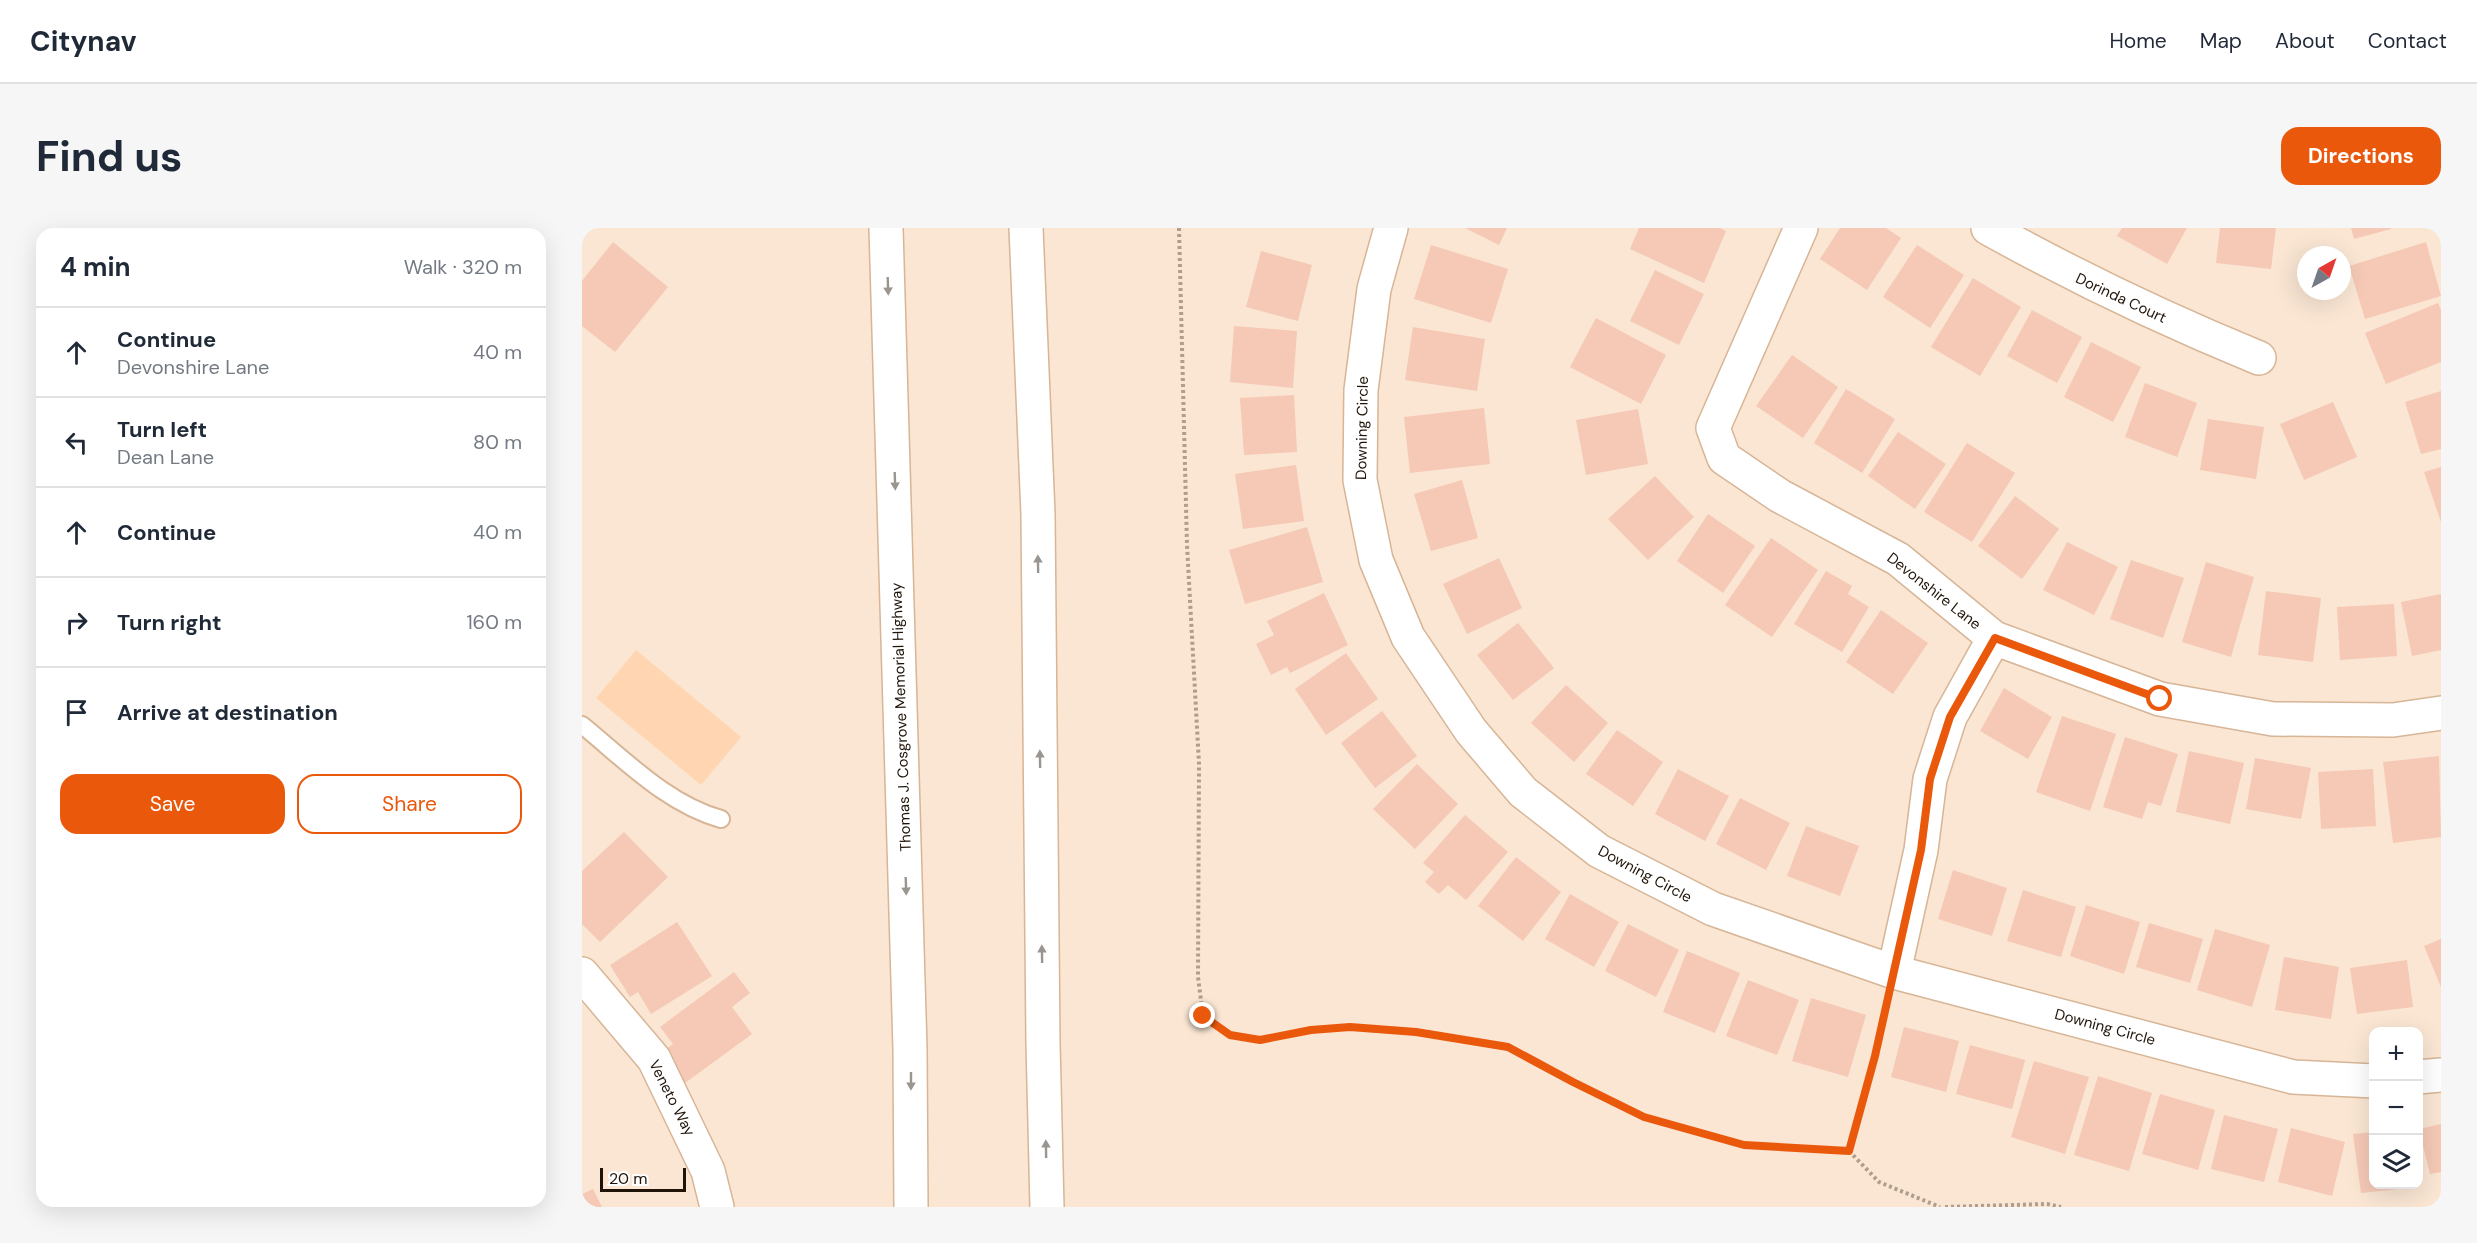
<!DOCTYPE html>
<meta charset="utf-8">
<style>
body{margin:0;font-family:"DM Sans",sans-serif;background:#f6f6f7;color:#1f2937}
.controls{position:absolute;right:18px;bottom:18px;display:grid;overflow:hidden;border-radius:12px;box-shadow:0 6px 24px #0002}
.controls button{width:54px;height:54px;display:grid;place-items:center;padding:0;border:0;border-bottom:2px solid #e0e1e3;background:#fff;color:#1f2937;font:30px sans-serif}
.compass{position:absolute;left:1715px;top:18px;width:54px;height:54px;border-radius:50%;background:#fff;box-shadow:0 6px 24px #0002;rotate:40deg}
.scale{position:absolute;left:18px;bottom:15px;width:86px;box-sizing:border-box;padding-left:6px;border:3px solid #201409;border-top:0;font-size:16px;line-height:21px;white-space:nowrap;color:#201409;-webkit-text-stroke:4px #fff;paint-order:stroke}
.stop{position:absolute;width:18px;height:18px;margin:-14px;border:4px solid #ea580c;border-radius:50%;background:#fff}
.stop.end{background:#ea580c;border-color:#fff;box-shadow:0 2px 6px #0008}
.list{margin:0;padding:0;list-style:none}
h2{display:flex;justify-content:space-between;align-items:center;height:78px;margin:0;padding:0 24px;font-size:26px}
h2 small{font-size:20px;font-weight:400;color:#747a83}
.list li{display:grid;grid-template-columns:39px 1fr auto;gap:18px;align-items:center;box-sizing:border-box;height:90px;padding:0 24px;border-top:2px solid #e0e1e3}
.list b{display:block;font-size:22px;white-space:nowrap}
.list p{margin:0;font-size:20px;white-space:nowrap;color:#747a83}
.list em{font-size:20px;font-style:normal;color:#747a83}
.actions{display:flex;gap:12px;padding:18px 24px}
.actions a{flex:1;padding:14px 0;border:2px solid #ea580c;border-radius:18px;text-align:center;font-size:21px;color:#ea580c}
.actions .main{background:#ea580c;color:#fff}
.icon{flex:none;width:33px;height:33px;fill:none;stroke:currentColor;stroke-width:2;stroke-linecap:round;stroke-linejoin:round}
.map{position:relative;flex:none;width:1859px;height:979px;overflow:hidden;border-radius:18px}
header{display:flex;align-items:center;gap:36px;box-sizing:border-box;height:84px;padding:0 30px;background:#fff;border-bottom:2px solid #e0e1e3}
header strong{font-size:28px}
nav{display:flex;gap:33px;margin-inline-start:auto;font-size:21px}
.intro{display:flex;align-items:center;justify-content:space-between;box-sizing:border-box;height:144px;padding:0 36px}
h1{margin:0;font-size:42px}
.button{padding:15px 27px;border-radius:18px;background:#ea580c;color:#fff;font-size:21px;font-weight:700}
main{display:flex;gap:36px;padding:0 36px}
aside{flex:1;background:#fff;border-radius:18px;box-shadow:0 6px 24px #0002}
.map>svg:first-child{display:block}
</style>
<header>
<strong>Citynav</strong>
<nav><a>Home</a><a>Map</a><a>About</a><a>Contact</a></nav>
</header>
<div class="intro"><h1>Find us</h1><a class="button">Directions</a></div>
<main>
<aside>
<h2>4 min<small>Walk · 320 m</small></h2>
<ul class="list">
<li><svg class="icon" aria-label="ahead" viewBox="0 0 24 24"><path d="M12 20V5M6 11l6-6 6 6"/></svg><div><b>Continue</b><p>Devonshire Lane</p></div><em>40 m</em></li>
<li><svg class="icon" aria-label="left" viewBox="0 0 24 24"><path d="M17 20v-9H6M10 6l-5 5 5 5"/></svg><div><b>Turn left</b><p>Dean Lane</p></div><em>80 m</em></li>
<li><svg class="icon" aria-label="ahead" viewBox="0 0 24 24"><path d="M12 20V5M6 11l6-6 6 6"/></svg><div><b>Continue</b></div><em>40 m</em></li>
<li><svg class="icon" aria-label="right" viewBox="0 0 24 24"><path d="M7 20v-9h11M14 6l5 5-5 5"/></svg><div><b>Turn right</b></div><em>160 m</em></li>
<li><svg class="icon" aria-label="arrive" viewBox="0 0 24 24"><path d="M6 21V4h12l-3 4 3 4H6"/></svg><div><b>Arrive at destination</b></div></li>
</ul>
<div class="actions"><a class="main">Save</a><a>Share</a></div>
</aside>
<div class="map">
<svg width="1859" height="979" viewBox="0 0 1859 979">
<rect width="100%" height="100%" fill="#fae6d3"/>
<path fill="#ffd6b1" d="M 54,422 L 159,509 L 119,557 L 14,470 Z"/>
<g fill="#f5c9b6">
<path d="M 883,0 L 925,0 L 917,17 Z"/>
<path d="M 1057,0 L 1138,0 L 1144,3 L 1122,55 L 1048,21 Z"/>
<path d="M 1258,0 L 1304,0 L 1319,10 L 1285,62 L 1238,31 Z"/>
<path d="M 1540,0 L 1605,0 L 1585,36 L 1535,8 Z"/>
<path d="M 1638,0 L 1694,0 L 1689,41 L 1634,35 Z"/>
<path d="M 1769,0 L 1809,0 L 1809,1 L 1772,11 Z"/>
<path d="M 31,14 L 86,59 L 33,124 L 0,98 L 0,53 Z"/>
<path d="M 1844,14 L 1859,68 L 1783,91 L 1767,38 Z"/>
<path d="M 849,17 L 926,41 L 909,95 L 832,71 Z"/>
<path d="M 1335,17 L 1382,47 L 1348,100 L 1301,69 Z"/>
<path d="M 679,23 L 730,37 L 716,93 L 664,79 Z"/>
<path d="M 1073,42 L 1122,66 L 1097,117 L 1048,93 Z"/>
<path d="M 1391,50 L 1439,79 L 1398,148 L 1349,119 Z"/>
<path d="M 1856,75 L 1859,82 L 1859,134 L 1804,156 L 1783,105 Z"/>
<path d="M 1450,82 L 1500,109 L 1475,155 L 1425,128 Z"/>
<path d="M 1014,90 L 1084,127 L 1059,176 L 988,139 Z"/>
<path d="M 652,98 L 715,103 L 711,160 L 648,154 Z"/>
<path d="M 831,99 L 903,111 L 895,163 L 823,152 Z"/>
<path d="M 1509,114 L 1559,139 L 1531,194 L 1482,169 Z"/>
<path d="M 1210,127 L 1256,159 L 1221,210 L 1174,178 Z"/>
<path d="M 1563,155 L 1615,175 L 1595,229 L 1543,209 Z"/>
<path d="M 1264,161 L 1313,191 L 1280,245 L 1232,215 Z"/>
<path d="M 1859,163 L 1859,221 L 1839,226 L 1823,174 Z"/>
<path d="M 712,167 L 715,224 L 662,227 L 658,170 Z"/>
<path d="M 1751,174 L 1775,229 L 1722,252 L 1698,196 Z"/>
<path d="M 902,180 L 908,236 L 828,245 L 822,189 Z"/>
<path d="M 1056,181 L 1066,236 L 1004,247 L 994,192 Z"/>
<path d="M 1626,191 L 1682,199 L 1674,251 L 1618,242 Z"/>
<path d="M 1316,204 L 1364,236 L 1333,281 L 1286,248 Z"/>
<path d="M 1385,215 L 1433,245 L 1390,314 L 1342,284 Z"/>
<path d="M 714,237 L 722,293 L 661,301 L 653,246 Z"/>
<path d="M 1859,239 L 1859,294 L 1842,244 Z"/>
<path d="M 1073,248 L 1112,289 L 1066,332 L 1026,291 Z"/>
<path d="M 880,252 L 896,310 L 849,323 L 832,266 Z"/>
<path d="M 1433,268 L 1477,301 L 1440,351 L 1396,318 Z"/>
<path d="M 1126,286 L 1173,318 L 1141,365 L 1095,333 Z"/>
<path d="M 725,299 L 741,354 L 663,376 L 647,322 Z"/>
<path d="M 1189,310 L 1236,342 L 1190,409 L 1143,377 Z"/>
<path d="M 1485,314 L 1536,339 L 1512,387 L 1461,362 Z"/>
<path d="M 917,330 L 940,380 L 885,406 L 861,356 Z"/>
<path d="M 1549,332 L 1602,350 L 1581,410 L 1528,391 Z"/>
<path d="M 1624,334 L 1672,349 L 1649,429 L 1600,414 Z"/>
<path d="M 1244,343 L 1270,358 L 1266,366 L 1287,379 L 1260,424 L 1212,396 Z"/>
<path d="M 1684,363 L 1739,370 L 1731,434 L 1676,427 Z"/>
<path d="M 742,365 L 766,417 L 708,445 L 705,439 L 689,447 L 674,416 L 692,407 L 685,393 Z"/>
<path d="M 1859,366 L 1859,422 L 1830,428 L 1819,374 Z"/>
<path d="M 1812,376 L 1815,428 L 1758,432 L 1755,379 Z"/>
<path d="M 1299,382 L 1346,415 L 1311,466 L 1264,434 Z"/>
<path d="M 936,395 L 972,440 L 931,472 L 895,427 Z"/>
<path d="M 764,425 L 796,471 L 744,507 L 713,461 Z"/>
<path d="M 984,457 L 1026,495 L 992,534 L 949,495 Z"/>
<path d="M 1422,460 L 1470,489 L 1446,531 L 1398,503 Z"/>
<path d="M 800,483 L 835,528 L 793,560 L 759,515 Z"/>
<path d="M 1480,488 L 1534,506 L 1508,583 L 1454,564 Z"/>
<path d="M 1035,502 L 1081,534 L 1051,578 L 1004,546 Z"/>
<path d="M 1543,509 L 1596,526 L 1579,578 L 1566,574 L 1560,591 L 1521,579 Z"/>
<path d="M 1607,523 L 1662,535 L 1648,596 L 1594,584 Z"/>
<path d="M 1857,528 L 1859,609 L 1811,615 L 1801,534 Z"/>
<path d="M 1673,530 L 1729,540 L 1719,591 L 1664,581 Z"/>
<path d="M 835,536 L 876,576 L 833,621 L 791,581 Z"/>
<path d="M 1096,541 L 1147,568 L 1123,613 L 1073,586 Z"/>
<path d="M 1791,541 L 1794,598 L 1739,601 L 1736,544 Z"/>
<path d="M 1158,570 L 1208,595 L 1184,642 L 1134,616 Z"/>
<path d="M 883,587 L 926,624 L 884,672 L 866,657 L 857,666 L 843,654 L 852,644 L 841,635 Z"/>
<path d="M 1224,598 L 1277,618 L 1258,668 L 1205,648 Z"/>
<path d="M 42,604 L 86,649 L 18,714 L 1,697 L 0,698 L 0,643 Z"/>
<path d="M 934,629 L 979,664 L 941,713 L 896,678 Z"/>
<path d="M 1371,642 L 1425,660 L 1410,708 L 1356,691 Z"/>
<path d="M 1441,662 L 1494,679 L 1479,729 L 1425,713 Z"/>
<path d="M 988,666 L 1037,694 L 1012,739 L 963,711 Z"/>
<path d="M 1504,677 L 1558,694 L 1542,746 L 1488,728 Z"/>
<path d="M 95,694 L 130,748 L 69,786 L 56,764 L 48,769 L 28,737 Z"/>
<path d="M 1567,695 L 1621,711 L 1608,755 L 1554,739 Z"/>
<path d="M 1046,696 L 1097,722 L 1074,769 L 1023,743 Z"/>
<path d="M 1633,701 L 1688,717 L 1670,779 L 1615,762 Z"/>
<path d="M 1859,711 L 1859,759 L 1842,718 Z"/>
<path d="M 1105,723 L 1158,745 L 1133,805 L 1081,784 Z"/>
<path d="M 1702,729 L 1757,739 L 1749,791 L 1693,782 Z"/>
<path d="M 1825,732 L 1831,779 L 1775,786 L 1768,740 Z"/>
<path d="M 152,744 L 168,765 L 150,779 L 170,806 L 99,858 L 76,827 L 91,816 L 78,799 Z"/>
<path d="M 1166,752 L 1217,772 L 1195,827 L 1144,808 Z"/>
<path d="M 1229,770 L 1284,787 L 1266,849 L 1210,833 Z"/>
<path d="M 1322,799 L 1377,813 L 1364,864 L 1309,849 Z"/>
<path d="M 1388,817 L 1443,832 L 1430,881 L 1374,866 Z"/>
<path d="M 1452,833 L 1507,849 L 1483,926 L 1429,909 Z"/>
<path d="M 1516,848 L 1570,865 L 1547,943 L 1492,927 Z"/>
<path d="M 1578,866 L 1633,882 L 1616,942 L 1560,926 Z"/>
<path d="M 1642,887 L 1696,901 L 1682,954 L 1629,941 Z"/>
<path d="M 1859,896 L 1859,944 L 1848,946 L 1837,901 Z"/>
<path d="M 1709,900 L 1763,914 L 1750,968 L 1696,954 Z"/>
<path d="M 1792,904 L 1792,956 L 1834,956 L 1835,959 L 1779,965 L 1771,906 Z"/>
<path d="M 11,961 L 20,979 L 0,979 L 0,966 Z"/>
</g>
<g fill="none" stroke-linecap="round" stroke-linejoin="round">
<g stroke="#d7b596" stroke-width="20">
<path id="service" d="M 0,497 C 43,532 85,576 139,591"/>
</g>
<g stroke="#d7b596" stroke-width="36">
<g id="minor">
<path d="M 809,0 L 792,61 L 779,162 L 778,252 L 794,332 L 826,409 L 889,503 L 941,564 L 1017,623 L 1131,681 L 1312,744 L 1711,849 L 1792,853"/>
<path d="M 1219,0 L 1131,200 L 1142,230 L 1198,268 L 1316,331 L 1412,410 L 1578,471 L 1691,491 L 1811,492 L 1859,485"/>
<path d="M 1406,0 C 1494,49 1584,92 1677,130"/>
<path d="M 1312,744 L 1339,622 L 1348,551 L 1368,489 L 1412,410"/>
<path d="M 0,746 L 72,831 L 126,943 L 135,979"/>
<path d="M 1836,849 L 1859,847"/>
</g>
</g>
<g stroke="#d7b596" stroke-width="36">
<g id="motorway">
<path d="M 304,0 L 328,821 L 329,979"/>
<path d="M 444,0 L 456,286 L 461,815 L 465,979"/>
</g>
</g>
<g stroke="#af9d8d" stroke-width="4" stroke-dasharray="3 3" stroke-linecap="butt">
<path d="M 597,0 L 605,317 L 617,536 L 616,749 L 621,788 L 648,806 L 678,811 L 729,802 L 767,799 L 834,804 L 926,819 L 991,854 L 1062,889 L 1162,917 L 1252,923 L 1267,923 L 1293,828 L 1305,772"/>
<path d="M 1267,923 L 1297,954 L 1358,979"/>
<path d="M 1363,979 L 1465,976 L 1479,979"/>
</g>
<use href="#service" stroke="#fff" stroke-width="16"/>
<use href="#minor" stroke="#fff" stroke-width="33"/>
<use href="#motorway" stroke="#fff" stroke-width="33"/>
</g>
<defs><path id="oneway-solid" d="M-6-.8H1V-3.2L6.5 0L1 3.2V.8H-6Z" transform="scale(1.5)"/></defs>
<g fill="#9b9590">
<use href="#oneway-solid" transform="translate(306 58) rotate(88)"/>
<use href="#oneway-solid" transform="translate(313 253) rotate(88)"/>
<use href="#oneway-solid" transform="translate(456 336) rotate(-91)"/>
<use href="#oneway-solid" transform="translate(458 531) rotate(-91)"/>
<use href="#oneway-solid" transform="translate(324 658) rotate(88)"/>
<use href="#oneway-solid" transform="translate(460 726) rotate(-91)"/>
<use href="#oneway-solid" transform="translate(329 853) rotate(90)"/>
<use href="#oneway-solid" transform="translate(464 921) rotate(-91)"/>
</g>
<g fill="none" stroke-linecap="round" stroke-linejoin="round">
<path stroke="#ea580c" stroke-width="8" d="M 621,788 L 648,807 L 678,812 L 729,802 L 768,799 L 834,804 L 926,819 L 991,854 L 1062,889 L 1162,917 L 1267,923 L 1293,828 L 1339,622 L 1348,551 L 1368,489 L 1413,410 L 1578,471"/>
</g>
<g text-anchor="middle" stroke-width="6" stroke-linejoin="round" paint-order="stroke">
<g font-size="15" fill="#201409" stroke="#fff">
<text transform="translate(1539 70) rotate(25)" y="5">Dorinda Court</text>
<text transform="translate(780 200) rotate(-89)" y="5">Downing Circle</text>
<text transform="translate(1352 363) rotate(38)" y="5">Devonshire Lane</text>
<text transform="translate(319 489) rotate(-92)" y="5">Thomas J. Cosgrove Memorial Highway</text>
<text transform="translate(1063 646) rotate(28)" y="5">Downing Circle</text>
<text transform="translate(1523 799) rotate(15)" y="5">Downing Circle</text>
<text transform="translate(90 870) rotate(63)" y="5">Veneto Way</text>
</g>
</g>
</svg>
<div class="controls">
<button>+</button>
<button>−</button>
<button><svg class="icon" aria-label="layers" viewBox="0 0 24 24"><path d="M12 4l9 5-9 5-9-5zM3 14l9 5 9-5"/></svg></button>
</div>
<svg class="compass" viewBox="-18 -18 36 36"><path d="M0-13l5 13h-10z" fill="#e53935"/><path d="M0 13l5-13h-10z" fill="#747a83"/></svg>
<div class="scale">20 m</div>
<div class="stop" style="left:1578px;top:471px"></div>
<div class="stop end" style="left:621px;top:788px"></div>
</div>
</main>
